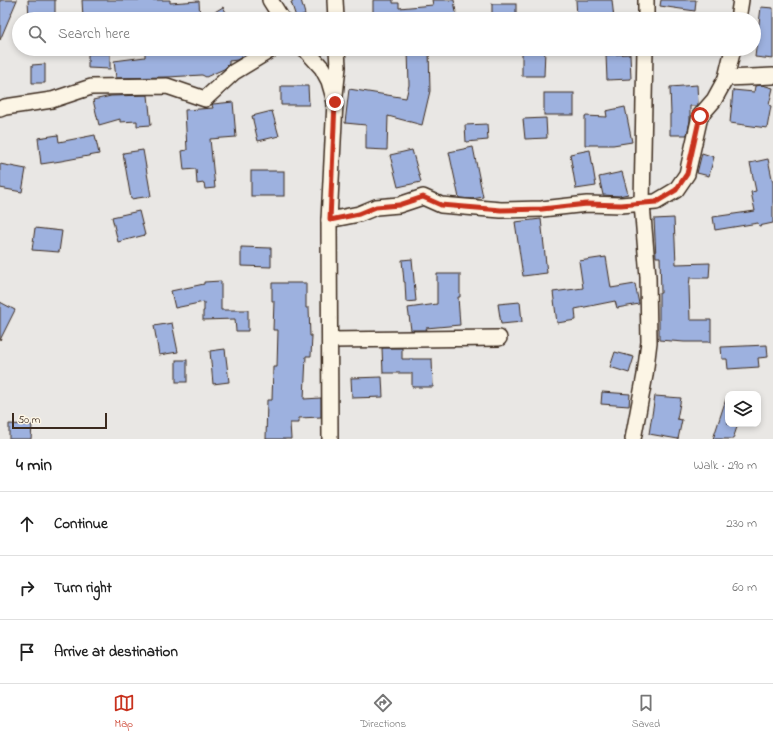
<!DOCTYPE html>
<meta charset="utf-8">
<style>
body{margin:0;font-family:"Indie Flower",sans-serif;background:#f2f2f2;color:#222}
.controls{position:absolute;right:12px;bottom:12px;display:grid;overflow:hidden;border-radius:8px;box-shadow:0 2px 6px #0003}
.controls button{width:36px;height:36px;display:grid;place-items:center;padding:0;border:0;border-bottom:1px solid #e0e0e0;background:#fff;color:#222;font:20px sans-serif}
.scale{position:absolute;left:12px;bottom:10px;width:95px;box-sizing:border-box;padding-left:4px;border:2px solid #3b2a1e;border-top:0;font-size:11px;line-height:14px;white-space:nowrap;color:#3b2a1e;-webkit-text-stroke:3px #fcf5e5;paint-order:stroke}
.stop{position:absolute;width:12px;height:12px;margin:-9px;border:3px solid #c8321e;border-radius:50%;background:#fff}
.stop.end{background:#c8321e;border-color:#fff;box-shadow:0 1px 4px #0008}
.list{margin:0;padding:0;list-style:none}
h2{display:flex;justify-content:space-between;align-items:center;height:52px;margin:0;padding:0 16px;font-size:17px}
h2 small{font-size:13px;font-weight:400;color:#767676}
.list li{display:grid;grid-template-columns:26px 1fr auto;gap:12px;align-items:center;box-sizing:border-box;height:64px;padding:0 16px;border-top:1px solid #e0e0e0}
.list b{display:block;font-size:15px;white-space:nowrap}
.list em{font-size:13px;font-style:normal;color:#767676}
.icon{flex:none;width:22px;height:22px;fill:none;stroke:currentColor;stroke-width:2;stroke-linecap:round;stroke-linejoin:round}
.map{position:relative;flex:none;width:773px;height:439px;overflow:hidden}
.search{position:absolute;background:#fff;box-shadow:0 2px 6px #0003;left:12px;right:12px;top:12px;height:44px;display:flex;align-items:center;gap:10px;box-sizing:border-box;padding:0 14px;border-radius:22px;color:#767676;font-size:15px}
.sheet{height:244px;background:#fff}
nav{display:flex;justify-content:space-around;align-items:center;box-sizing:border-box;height:56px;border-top:1px solid #e0e0e0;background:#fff;font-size:11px;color:#767676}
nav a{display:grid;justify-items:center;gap:2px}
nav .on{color:#c8321e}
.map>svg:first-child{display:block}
</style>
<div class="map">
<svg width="773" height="439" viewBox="0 0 773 439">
<rect width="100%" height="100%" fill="#e9e7e4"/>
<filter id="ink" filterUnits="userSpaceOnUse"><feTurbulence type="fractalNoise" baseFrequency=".025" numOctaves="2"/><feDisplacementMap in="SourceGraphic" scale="8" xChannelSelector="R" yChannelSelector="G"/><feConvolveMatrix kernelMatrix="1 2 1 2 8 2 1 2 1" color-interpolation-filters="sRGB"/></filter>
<g filter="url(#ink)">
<g fill="#9db1df" stroke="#3b2a1e">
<path d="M 0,0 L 17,0 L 0,40 Z"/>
<path d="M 28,0 L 55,0 L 55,19 L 29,19 Z"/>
<path d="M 82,0 L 170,0 L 170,3 L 199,1 L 200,19 L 152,19 L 152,16 L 135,19 L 83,19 Z"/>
<path d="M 296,0 L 301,0 L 305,14 L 296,17 L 291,2 Z"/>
<path d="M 373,0 L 393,0 L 393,3 L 399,3 L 399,8 L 433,5 L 432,0 L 454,0 L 457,19 L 373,19 Z"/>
<path d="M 576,0 L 612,0 L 614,19 L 600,19 L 599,17 L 577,18 Z"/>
<path d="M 661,0 L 696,0 L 695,11 L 660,6 Z"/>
<rect x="492" y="4" width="24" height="15"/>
<path d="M 223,7 L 230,19 L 203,19 Z"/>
<path d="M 761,7 L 773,8 L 773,59 L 755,57 Z"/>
<path d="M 145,49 L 255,49 L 237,60 L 229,61 L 229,64 L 224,69 L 206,77 L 202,75 L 168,77 L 116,78 L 114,61 L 145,57 Z"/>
<path d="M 429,50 L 430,91 L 422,125 L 388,116 L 387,150 L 366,149 L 366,125 L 345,123 L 349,89 L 406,98 L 409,85 L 408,51 Z"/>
<path d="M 522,50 L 545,50 L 544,76 L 522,76 Z"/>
<path d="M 88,54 L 110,54 L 110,69 L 88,68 Z"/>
<path d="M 630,54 L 631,79 L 607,80 L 606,55 Z"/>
<path d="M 45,64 L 45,83 L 32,83 L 32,65 Z"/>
<path d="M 697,85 L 698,104 L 697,106 L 690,106 L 690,121 L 687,135 L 670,135 L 670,114 L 671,114 L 670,87 Z"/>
<path d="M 762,85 L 773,88 L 769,105 L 771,106 L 767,128 L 730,123 L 733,90 L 754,92 L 755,86 Z"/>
<path d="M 281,86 L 308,86 L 309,105 L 281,105 Z"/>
<rect x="544" y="93" width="30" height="22"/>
<path d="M 148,95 L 151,125 L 137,126 L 137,121 L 120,122 L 120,119 L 99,125 L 93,100 L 111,96 Z"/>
<path d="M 233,102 L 236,137 L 210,139 L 215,188 L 205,189 L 204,183 L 197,184 L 196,169 L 184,170 L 182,151 L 187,150 L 185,110 L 213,108 L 212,105 L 213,104 Z"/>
<path d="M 625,107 L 632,142 L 613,145 L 585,145 L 585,116 L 607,117 L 606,111 Z"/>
<path d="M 272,111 L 279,136 L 258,141 L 252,116 Z"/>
<path d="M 546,118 L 547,138 L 525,139 L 523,119 Z"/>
<path d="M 487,124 L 488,140 L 466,142 L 465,125 Z"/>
<path d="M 58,135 L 59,142 L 95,135 L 99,154 L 61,161 L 41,164 L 38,138 Z"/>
<path d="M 473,147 L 483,197 L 472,199 L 459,198 L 449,152 Z"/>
<path d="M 143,150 L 151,196 L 131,199 L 123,153 Z"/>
<path d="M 412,150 L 421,182 L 398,187 L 390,155 Z"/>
<path d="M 590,150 L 596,186 L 576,189 L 570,154 Z"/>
<path d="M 702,153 L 714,157 L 709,176 L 697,173 Z"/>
<path d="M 768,159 L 773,183 L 773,223 L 759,226 L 758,223 L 715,230 L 713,217 L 755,211 L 751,192 L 756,191 L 750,163 Z"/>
<path d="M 0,164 L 26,169 L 22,192 L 0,188 Z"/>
<rect x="251" y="171" width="33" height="25"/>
<path d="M 622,172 L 628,194 L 619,196 L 603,195 L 599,177 Z"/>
<path d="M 139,211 L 145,235 L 118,242 L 112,217 Z"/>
<path d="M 674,218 L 676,264 L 710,263 L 709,278 L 690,278 L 689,286 L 690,320 L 711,320 L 711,342 L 684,342 L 659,340 L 659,293 L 661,293 L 660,257 L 656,257 L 654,219 Z"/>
<path d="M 541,219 L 547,273 L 523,276 L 515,222 Z"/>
<path d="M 35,228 L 62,231 L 59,252 L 32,250 Z"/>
<path d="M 241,247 L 271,248 L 271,267 L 241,266 Z"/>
<path d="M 606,257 L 611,288 L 635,284 L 639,304 L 617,308 L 615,301 L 575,309 L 576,320 L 557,323 L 553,292 L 583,288 L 579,261 Z"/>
<path d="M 412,259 L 416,301 L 406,302 L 405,282 L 404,282 L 402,260 Z"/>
<path d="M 437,274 L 460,274 L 460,297 L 458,297 L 460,325 L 426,328 L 427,330 L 411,330 L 408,308 L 437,304 Z"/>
<path d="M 221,281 L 221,310 L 248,310 L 248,331 L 236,331 L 235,319 L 203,320 L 203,311 L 204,311 L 204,302 L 175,308 L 171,291 L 204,284 L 204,282 Z"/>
<path d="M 272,283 L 306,283 L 306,308 L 309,308 L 310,336 L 312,336 L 311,356 L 306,356 L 304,399 L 321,398 L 321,417 L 299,418 L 299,423 L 290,423 L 291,439 L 266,439 L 267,400 L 272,400 L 273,367 L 277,367 L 278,330 L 273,330 L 274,301 L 272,301 Z"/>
<path d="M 0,302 L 15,310 L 0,340 Z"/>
<path d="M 520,302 L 522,322 L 501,324 L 498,304 Z"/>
<path d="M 172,323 L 178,352 L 159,355 L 154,326 Z"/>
<path d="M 767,345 L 768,357 L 758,358 L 759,367 L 728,369 L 727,359 L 722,359 L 721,347 Z"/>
<path d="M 382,348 L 402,348 L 402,359 L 432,359 L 433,387 L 412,387 L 412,373 L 383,373 Z"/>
<path d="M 225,349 L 229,382 L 213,384 L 210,351 Z"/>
<path d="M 615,352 L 634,357 L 629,373 L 610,367 Z"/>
<rect x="176" y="360" width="11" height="22"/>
<path d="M 382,377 L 383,397 L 352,398 L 351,378 Z"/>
<path d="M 602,392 L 630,394 L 629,406 L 601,404 Z"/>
<path d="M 655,396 L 681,398 L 677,419 L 682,420 L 678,439 L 649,434 Z"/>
<path d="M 726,399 L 728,399 L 728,424 L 738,424 L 733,439 L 713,439 Z"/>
<path d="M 9,424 L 32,425 L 31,439 L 9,439 Z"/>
</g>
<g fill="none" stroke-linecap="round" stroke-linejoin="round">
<g stroke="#3b2a1e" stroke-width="18">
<g id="minor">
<path d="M 270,0 L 282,19"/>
<path d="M 335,0 L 336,19"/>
<path d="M 646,19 L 646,0"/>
<path d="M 738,19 L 741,0"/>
<path d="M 305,49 L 322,68 L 329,81 L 335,102 L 329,220 L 330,439"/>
<path d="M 726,78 L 773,76"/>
<path d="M 335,95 L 338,67 L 337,49"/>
<path d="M 0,109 L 5,107 L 52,100 L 91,87 L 167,86 L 205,99 L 234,72 L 272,49"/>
<path d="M 329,220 L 359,214 L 376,207 L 399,205 L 423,197 L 441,205 L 501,210 L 542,209 L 587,204 L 621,205 L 656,202 L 676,190 L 687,174 L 700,116 L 714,100 L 726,78 L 733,49"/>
<path d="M 330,340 L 499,338"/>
<path d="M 633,439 L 645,375 L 649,342 L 648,277 L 642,204 L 645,49"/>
</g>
</g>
<use href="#minor" stroke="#fcf5e5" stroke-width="15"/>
</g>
</g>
<g fill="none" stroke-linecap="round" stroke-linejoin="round" filter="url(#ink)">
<path stroke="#c8321e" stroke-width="5" d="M 335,102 L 330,220 L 359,214 L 376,207 L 399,205 L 423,197 L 441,205 L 501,210 L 542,209 L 587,204 L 621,205 L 656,202 L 676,190 L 687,174 L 700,116"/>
</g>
</svg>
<div class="controls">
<button><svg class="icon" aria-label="layers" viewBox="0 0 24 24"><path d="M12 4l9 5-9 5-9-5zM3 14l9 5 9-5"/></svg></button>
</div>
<div class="scale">50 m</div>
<div class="stop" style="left:700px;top:116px"></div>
<div class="stop end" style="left:335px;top:102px"></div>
<div class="search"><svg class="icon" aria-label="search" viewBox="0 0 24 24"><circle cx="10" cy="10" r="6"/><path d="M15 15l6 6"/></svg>Search here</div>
</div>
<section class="sheet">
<h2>4 min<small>Walk · 290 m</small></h2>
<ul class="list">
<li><svg class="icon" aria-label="ahead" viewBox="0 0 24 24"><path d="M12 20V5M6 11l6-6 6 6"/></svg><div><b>Continue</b></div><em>230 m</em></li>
<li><svg class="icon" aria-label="right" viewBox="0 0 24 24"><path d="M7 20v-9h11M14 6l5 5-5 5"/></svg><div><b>Turn right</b></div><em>60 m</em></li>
<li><svg class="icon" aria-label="arrive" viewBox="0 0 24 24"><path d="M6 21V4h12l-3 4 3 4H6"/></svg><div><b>Arrive at destination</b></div></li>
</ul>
</section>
<nav>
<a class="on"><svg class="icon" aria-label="map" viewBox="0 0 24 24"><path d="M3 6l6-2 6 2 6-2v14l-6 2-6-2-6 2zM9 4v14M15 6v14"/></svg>Map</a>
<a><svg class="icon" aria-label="directions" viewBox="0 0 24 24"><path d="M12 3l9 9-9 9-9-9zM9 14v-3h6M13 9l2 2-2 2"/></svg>Directions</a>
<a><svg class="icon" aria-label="saved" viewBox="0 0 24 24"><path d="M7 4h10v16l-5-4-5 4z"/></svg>Saved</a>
</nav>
